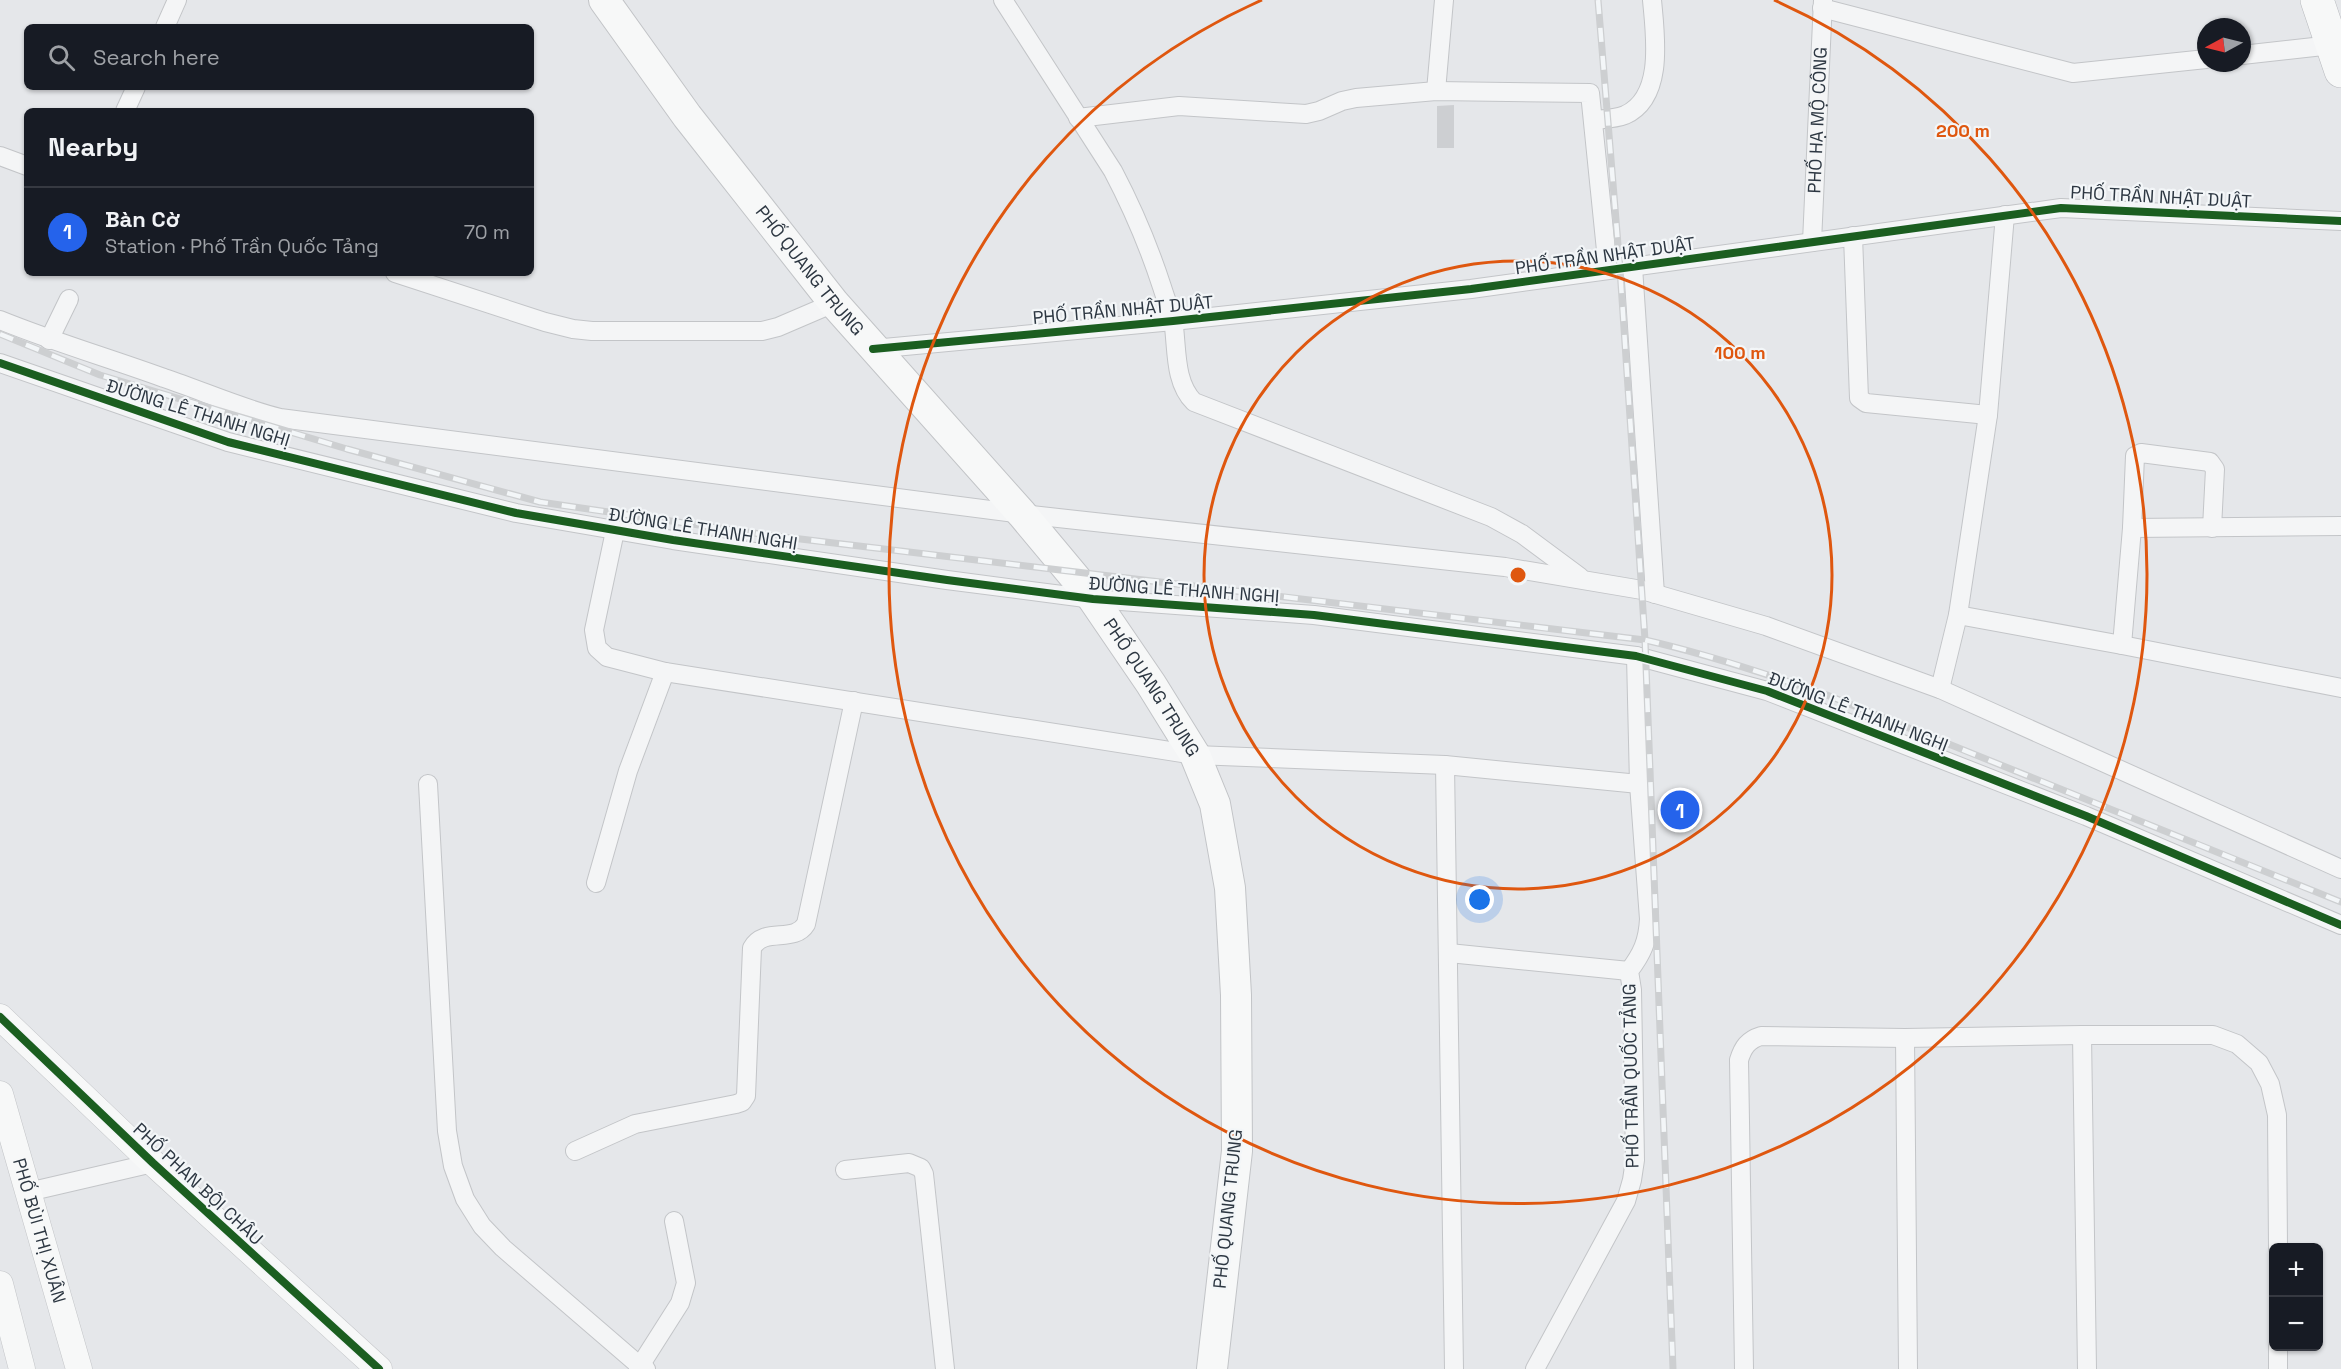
<!DOCTYPE html>
<meta charset="utf-8">
<style>
body{margin:0;font-family:"Space Grotesk",sans-serif;background:#20242c;color:#f1f3f6}
.controls{position:absolute;right:18px;bottom:18px;display:grid;overflow:hidden;border-radius:9px;box-shadow:0 2px 4px #0004}
.controls button{width:54px;height:54px;display:grid;place-items:center;padding:0;border:0;border-bottom:2px solid #363941;background:#171b24;color:#f1f3f6;font:30px sans-serif}
.compass{position:absolute;left:2197px;top:18px;width:54px;height:54px;border-radius:50%;background:#171b24;box-shadow:0 2px 4px #0004;rotate:263deg}
.you{position:absolute;left:1480px;top:900px;width:21px;height:21px;margin:-15px;border:4px solid #fff;border-radius:50%;background:#1a73e8;box-shadow:0 0 0 9px #1a73e833}
.badge{display:grid;place-items:center;width:39px;height:39px;border-radius:50%;background:#2563eb;color:#fff;font-size:20px;font-weight:700}
.pin{position:absolute;translate:-50% -50%;border:3px solid #fff;box-shadow:0 2px 6px #0006}
.list{margin:0;padding:0;list-style:none}
h2{display:flex;justify-content:space-between;align-items:center;height:78px;margin:0;padding:0 24px;font-size:26px}
h2 small{font-size:20px;font-weight:400;color:#9ea1a6}
.list li{display:grid;grid-template-columns:39px 1fr auto;gap:18px;align-items:center;box-sizing:border-box;height:90px;padding:0 24px;border-top:2px solid #363941}
.list b{display:block;font-size:22px;white-space:nowrap}
.list p{margin:0;font-size:20px;white-space:nowrap;color:#9ea1a6}
.list em{font-size:20px;font-style:normal;color:#9ea1a6}
.icon{flex:none;width:33px;height:33px;fill:none;stroke:currentColor;stroke-width:2;stroke-linecap:round;stroke-linejoin:round}
.map{position:relative;flex:none;width:2341px;height:1369px;overflow:hidden}
.search{position:absolute;background:#171b24;box-shadow:0 2px 4px #0004;left:24px;top:24px;width:510px;height:66px;display:flex;align-items:center;gap:15px;box-sizing:border-box;padding:0 21px;border-radius:9px;color:#9ea1a6;font-size:22px}
.panel{position:absolute;background:#171b24;box-shadow:0 2px 4px #0004;left:24px;top:108px;width:510px;height:168px;border-radius:9px}
.map>svg:first-child{display:block}
</style>
<div class="map">
<svg width="2341" height="1369" viewBox="0 0 2341 1369">
<rect width="100%" height="100%" fill="#e5e7ea"/>
<path fill="#cdcfd2" d="M 1454,105 L 1454,148 L 1437,148 L 1437,106 Z"/>
<g fill="none" stroke-linecap="round" stroke-linejoin="round">
<g stroke="#c3c5c8" stroke-width="20">
<g id="street">
<path d="M 1003,0 L 1113,171 C 1133,209 1149,247 1162,287 C 1166,300 1172,314 1174,327 C 1177,352 1175,383 1194,402 L 1491,517 L 1522,534 L 1580,577"/>
<path d="M 1822,8 L 2073,73 L 2206,59"/>
<path d="M 165,27 L 177,0"/>
<path d="M 2242,55 L 2332,45"/>
<path d="M 1436,91 L 1444,0"/>
<path d="M 125,111 L 136,87"/>
<path d="M 1078,118 L 1179,106 L 1306,114 L 1319,111 L 1342,101 L 1356,98 L 1436,91 L 1590,93 L 1608,270"/>
<path d="M 1593,120 C 1603,119 1615,119 1625,115 C 1665,97 1655,34 1652,0"/>
<path d="M 0,156 L 27,166"/>
<path d="M 1853,236 L 1859,398 L 1866,403 L 1988,415"/>
<path id="s1" d="M 1812,242 L 1823,0"/>
<path d="M 1633,267 L 1655,594"/>
<path d="M 395,273 L 545,322 L 573,329 L 592,331 L 762,331 L 778,327 L 834,303"/>
<path d="M 0,320 C 54,342 109,358 164,378 C 203,391 240,408 280,418 L 1022,514 L 1505,567 L 1642,590 L 1766,626 L 1940,689 L 2341,869"/>
<path d="M 49,340 L 69,299"/>
<path d="M 873,349 L 1173,321 L 1471,289 L 2061,208 L 2341,221"/>
<path d="M 0,363 L 228,442 L 516,513 L 673,540 L 947,580 L 1093,599 L 1314,615 L 1636,656 L 1767,691 L 2086,816 L 2341,925"/>
<path d="M 2132,528 L 2341,526"/>
<path d="M 615,531 L 594,630 L 597,648 L 607,657 L 665,672 L 1195,755 L 1445,765 L 1639,784"/>
<path d="M 1958,615 L 2122,645 L 2341,688"/>
<path d="M 2122,645 L 2132,528 L 2135,456 L 2141,453 L 2210,462 L 2215,469 L 2212,528"/>
<path d="M 1940,689 L 1958,615 L 1988,415 L 2005,215"/>
<path d="M 1445,765 L 1454,1369"/>
<path d="M 428,784 L 447,1131 L 453,1166 L 465,1199 L 482,1226 L 503,1248 L 640,1366 L 646,1369"/>
<path d="M 596,883 L 628,771 L 665,672"/>
<path d="M 1449,953 L 1629,971"/>
<path d="M 2082,1035 L 2087,1369"/>
<path d="M 1905,1038 L 1908,1369"/>
<path d="M 575,1151 L 635,1124 L 736,1104 L 742,1102 L 746,1096 L 752,948 C 764,926 794,944 806,924 L 854,701"/>
<path d="M 845,1170 L 909,1163 L 921,1168 L 924,1174 L 945,1369"/>
<path d="M 28,1192 L 153,1163"/>
<path d="M 2278,1346 L 2278,1369"/>
<path d="M 638,1369 L 680,1303 L 686,1283 L 674,1221"/>
<path d="M 1535,1369 L 1626,1201 L 1632,1180 L 1635,1160 L 1632,990 L 1629,971 C 1642,954 1648,941 1649,919 L 1639,784 L 1636,656"/>
<path d="M 1744,1369 L 1739,1060 C 1743,1047 1748,1040 1761,1036 L 1905,1038 L 2082,1035 L 2213,1035 L 2237,1044 L 2259,1063 L 2270,1084 L 2277,1115 L 2278,1248"/>
</g>
</g>
<g stroke="#c3c5c8" stroke-width="27">
<g id="secondary">
<path d="M 0,1017 L 153,1163 L 379,1369"/>
<path id="s2" d="M 0,1094 L 79,1369"/>
<path d="M 0,1284 L 22,1369"/>
</g>
</g>
<g stroke="#c2c4c7" stroke-width="32">
<g id="primary">
<path id="s3" d="M 604,0 L 687,116 L 834,303 L 1022,514 L 1093,599 L 1151,684 L 1195,755 L 1215,804 L 1230,888 L 1236,995 L 1237,1151 L 1212,1369"/>
</g>
</g>
<g stroke="#b8babe" stroke-width="34">
<path id="highway" d="M 2317,0 L 2341,71"/>
</g>
<use href="#street" stroke="#f4f5f6" stroke-width="18"/>
<use href="#secondary" stroke="#f7f8f8" stroke-width="26"/>
<use href="#primary" stroke="#f7f8f8" stroke-width="30"/>
<use href="#highway" stroke="#f7f8f8" stroke-width="33"/>
<g stroke="#cdcfd1" stroke-width="7">
<g id="rail">
<path d="M 1598,0 L 1620,269 L 1645,640 L 1673,1369"/>
<path d="M 0,334 L 100,375 L 347,449 L 540,502 L 767,535 L 1645,640 C 1707,654 1767,674 1827,695 L 2341,902"/>
</g>
</g>
<use href="#rail" stroke="#f3f6f8" stroke-width="4.5" stroke-dasharray="14" stroke-linecap="butt"/>
<g stroke="#f3f6f8" stroke-width="11">
<g id="cycleway">
<path d="M 873,349 L 1173,321 L 1471,289 L 2061,208 L 2341,221"/>
<path d="M 0,363 L 228,442 L 516,513 L 673,540 L 947,580 L 1093,599 L 1314,615 L 1636,656 L 1767,691 L 2086,816 L 2341,925"/>
<path d="M 0,1017 L 153,1163 L 379,1369"/>
</g>
</g>
<use href="#cycleway" stroke="#1b5e20" stroke-width="8"/>
</g>
<g fill="none" stroke="#df570f" stroke-width="3">
<circle cx="1518" cy="575" r="314"/>
<path d="M1774 0A629 629 0 1 1 1262 0"/>
</g>
<g text-anchor="middle" stroke-width="4.5" stroke-linejoin="round" paint-order="stroke">
<g font-size="18" fill="#2d3742" stroke="#f3f6f8">
<text dy="6" stroke="none"><textPath href="#s1" startOffset="122">PHỐ HẠ MỘ CÔNG</textPath></text>
<text transform="translate(2161 197) rotate(3)" y="6">PHỐ TRẦN NHẬT DUẬT</text>
<text transform="translate(1605 256) rotate(-8)" y="6">PHỐ TRẦN NHẬT DUẬT</text>
<text dy="6" stroke="none"><textPath href="#s3" startOffset="340">PHỐ QUANG TRUNG</textPath></text>
<text transform="translate(1123 310) rotate(-5)" y="6">PHỐ TRẦN NHẬT DUẬT</text>
<text transform="translate(198 413) rotate(17)" y="6">ĐƯỜNG LÊ THANH NGHỊ</text>
<text transform="translate(703 529) rotate(9)" y="6">ĐƯỜNG LÊ THANH NGHỊ</text>
<text transform="translate(1184 590) rotate(4)" y="6">ĐƯỜNG LÊ THANH NGHỊ</text>
<text dy="6" stroke="none"><textPath href="#s3" startOffset="880">PHỐ QUANG TRUNG</textPath></text>
<text transform="translate(1858 712) rotate(21)" y="6">ĐƯỜNG LÊ THANH NGHỊ</text>
<text transform="translate(1631 1076) rotate(-91)" y="6">PHỐ TRẦN QUỐC TẢNG</text>
<text transform="translate(198 1184) rotate(43)" y="6">PHỐ PHAN BỘI CHÂU</text>
<text transform="translate(1228 1209) rotate(-84)" y="6">PHỐ QUANG TRUNG</text>
<text dy="6" stroke="none"><textPath href="#s2" startOffset="142">PHỐ BÙI THỊ XUÂN</textPath></text>
</g>
</g>
<circle cx="1518" cy="575" r="9" fill="#df570f" stroke="#f3f6f8" stroke-width="3"/>
<g font-size="18" text-anchor="middle" font-weight="bold" fill="#df570f" stroke="#f3f6f8" stroke-width="4.5" stroke-linejoin="round" paint-order="stroke">
<text x="1963" y="137">200 m</text>
<text x="1740" y="359">100 m</text>
</g>
</svg>
<div class="controls">
<button>+</button>
<button>−</button>
</div>
<svg class="compass" viewBox="-18 -18 36 36"><path d="M0-13l5 13h-10z" fill="#e53935"/><path d="M0 13l5-13h-10z" fill="#9ea1a6"/></svg>
<div class="you"></div>
<div class="pin badge" style="left:1680px;top:810px">1</div>
<div class="search"><svg class="icon" aria-label="search" viewBox="0 0 24 24"><circle cx="10" cy="10" r="6"/><path d="M15 15l6 6"/></svg>Search here</div>
<section class="panel">
<h2>Nearby<small></small></h2>
<ul class="list">
<li><span class="badge">1</span><div><b>Bàn Cờ</b><p>Station · Phố Trần Quốc Tảng</p></div><em>70 m</em></li>
</ul>
</section>
</div>
